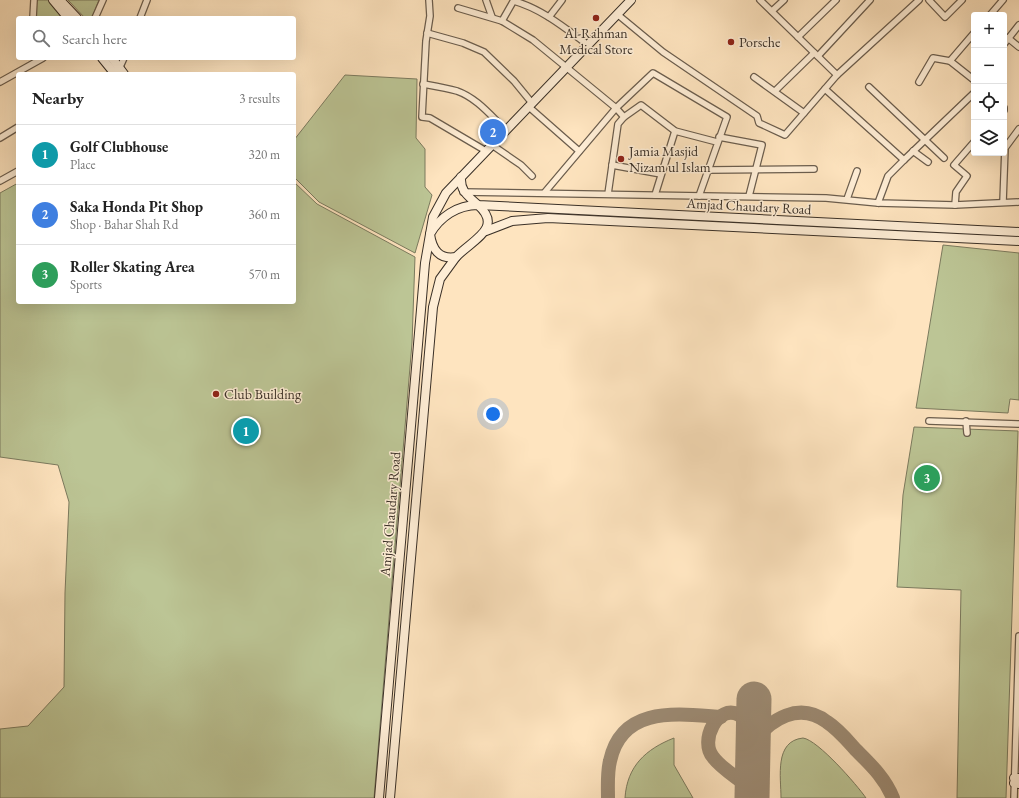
<!DOCTYPE html>
<meta charset="utf-8">
<style>
body{margin:0;font-family:"EB Garamond",serif;background:#f2f2f2;color:#222}
.controls{position:absolute;right:12px;top:12px;display:grid;overflow:hidden;border-radius:4px;box-shadow:0 4px 16px #0002}
.controls button{width:36px;height:36px;display:grid;place-items:center;padding:0;border:0;border-bottom:1px solid #e0e0e0;background:#fff;color:#222;font:20px sans-serif}
.you{position:absolute;left:493px;top:414px;width:14px;height:14px;margin:-10px;border:3px solid #fff;border-radius:50%;background:#1a73e8;box-shadow:0 0 0 6px #1a73e833}
.badge{display:grid;place-items:center;width:26px;height:26px;border-radius:50%;background:#b45309;color:#fff;font-size:13px;font-weight:700}
.pin{position:absolute;translate:-50% -50%;border:2px solid #fff;box-shadow:0 1px 4px #0006}
.list{margin:0;padding:0;list-style:none}
h2{display:flex;justify-content:space-between;align-items:center;height:52px;margin:0;padding:0 16px;font-size:17px}
h2 small{font-size:13px;font-weight:400;color:#767676}
.list li{display:grid;grid-template-columns:26px 1fr auto;gap:12px;align-items:center;box-sizing:border-box;height:60px;padding:0 16px;border-top:1px solid #e0e0e0}
.list b{display:block;font-size:15px;white-space:nowrap}
.list p{margin:0;font-size:13px;white-space:nowrap;color:#767676}
.list em{font-size:13px;font-style:normal;color:#767676}
.icon{flex:none;width:22px;height:22px;fill:none;stroke:currentColor;stroke-width:2;stroke-linecap:round;stroke-linejoin:round}
.map{position:relative;flex:none;width:1019px;height:798px;overflow:hidden}
.search{position:absolute;background:#fff;box-shadow:0 4px 16px #0002;left:16px;top:16px;width:280px;height:44px;display:flex;align-items:center;gap:10px;box-sizing:border-box;padding:0 14px;border-radius:4px;color:#767676;font-size:15px}
.panel{position:absolute;background:#fff;box-shadow:0 4px 16px #0002;left:16px;top:72px;width:280px;height:232px;border-radius:4px}
.map>svg:first-child{display:block}
</style>
<div class="map">
<svg width="1019" height="798" viewBox="0 0 1019 798">
<rect width="100%" height="100%" fill="#fee4bf"/>
<filter id="stains"><feTurbulence type="fractalNoise" baseFrequency=".005" numOctaves="4"/><feColorMatrix values="0 0 0 0 .2 0 0 0 0 .09 0 0 0 0 .02 0 0 0 .5 -.17"/></filter>
<radialGradient id="worn" r=".72"><stop offset=".6" stop-color="#630" stop-opacity="0"/><stop offset="1" stop-color="#630" stop-opacity=".3"/></radialGradient>
<g fill="#bcc595" stroke="#7b7a5e">
<path d="M 35,0 L 49,0 L 64,18 L 35,18 Z"/>
<path d="M 68,0 L 99,0 L 92,18 L 85,18 Z"/>
<path d="M 345,75 L 417,79 L 416,138 L 425,149 L 425,187 L 432,195 L 415,253 L 319,202 L 294,177 L 294,140 Z"/>
<path d="M 294,182 L 317,204 L 415,257 L 412,343 L 374,798 L 0,798 L 0,729 L 28,726 L 64,687 L 65,593 L 69,502 L 58,465 L 0,457 L 0,193 L 18,183 L 18,302 L 294,302 Z"/>
<path d="M 943,245 L 1019,253 L 1019,400 L 1010,399 L 1008,413 L 916,408 Z"/>
<path d="M 914,427 L 1018,431 L 1006,798 L 957,798 L 961,590 L 897,587 L 903,495 Z"/>
<path d="M 674,738 L 674,765 L 693,798 L 625,798 C 627,766 646,749 674,738 Z"/>
<path d="M 803,738 C 818,740 857,785 866,798 L 781,798 C 781,777 774,741 803,738 Z"/>
</g>
<g fill="none" stroke-linecap="round" stroke-linejoin="round">
<g stroke="#9c8a73" stroke-width="14">
<path d="M 753,742 C 771,719 799,701 827,722 C 838,729 847,740 856,750 C 871,765 885,778 893,798"/>
<path d="M 752,797 L 750,790 L 746,785 C 735,776 721,768 713,757 C 699,741 718,703 739,715 C 748,720 750,733 753,742"/>
<path d="M 608,798 C 608,786 607,773 610,761 C 622,705 678,714 721,717"/>
</g>
<path stroke="#9c8a73" stroke-width="35" d="M 752,798 L 754,699"/>
<g stroke="#6b5d4d" stroke-width="8">
<g id="street">
<path d="M 429,0 L 430,16 L 426,41 L 422,117 L 430,118 L 486,151"/>
<path d="M 486,0 L 492,17"/>
<path d="M 929,0 L 945,17 L 962,0"/>
<path d="M 514,1 C 542,9 565,28 588,45"/>
<path d="M 458,8 L 502,21 L 533,40 L 616,108 L 545,192"/>
<path d="M 772,11 L 784,0"/>
<path d="M 617,14 L 663,52 L 757,116 L 759,123 L 785,135 L 837,75 L 760,0"/>
<path d="M 990,15 L 1003,0"/>
<path d="M 549,17 L 562,0"/>
<path d="M 33,18 L 34,0"/>
<path d="M 95,18 L 103,0"/>
<path d="M 140,18 L 147,0"/>
<path d="M 502,21 L 514,0"/>
<path d="M 427,33 L 463,43 L 484,52 L 514,81 L 532,103"/>
<path d="M 974,33 L 950,61 L 974,80"/>
<path d="M 798,37 L 836,0"/>
<path d="M 1008,38 L 1019,47"/>
<path d="M 1004,44 L 1019,25"/>
<path d="M 818,56 L 870,0"/>
<path d="M 110,74 L 120,67 L 124,58"/>
<path d="M 837,75 L 919,0"/>
<path d="M 754,77 L 804,113"/>
<path d="M 0,82 L 43,58"/>
<path d="M 919,82 L 933,58 L 950,61"/>
<path d="M 423,84 C 434,86 446,88 457,91 C 477,98 491,116 506,130"/>
<path d="M 869,87 L 944,158"/>
<path d="M 825,89 L 904,160 L 888,176 L 878,203"/>
<path d="M 775,91 L 814,53"/>
<path d="M 529,107 L 579,151"/>
<path d="M 1004,108 L 1004,110"/>
<path d="M 719,137 L 762,145 L 749,196"/>
<path d="M 0,138 L 18,127"/>
<path d="M 492,145 L 521,165 L 532,176"/>
<path d="M 913,151 L 928,162"/>
<path d="M 904,160 L 974,93"/>
<path d="M 612,165 L 661,174"/>
<path d="M 708,170 L 814,169"/>
<path d="M 0,181 L 18,171"/>
<path d="M 463,192 L 826,198 L 878,203 L 955,205 L 1019,202"/>
<path d="M 608,194 L 618,124 L 624,117"/>
<path d="M 655,195 L 675,131"/>
<path d="M 699,196 L 727,117 L 653,73 L 616,108 L 624,117 L 641,105 L 675,131 L 717,142"/>
<path d="M 847,199 L 857,171"/>
<path d="M 1003,202 L 1005,148 L 1019,129"/>
<path d="M 955,205 L 956,192 L 967,176 L 954,165 L 974,142"/>
<path d="M 929,421 L 1019,424"/>
<path d="M 966,421 L 967,433"/>
<path d="M 1014,798 L 1019,636"/>
</g>
</g>
<g stroke="#3a3027" stroke-width="10">
<g id="secondary">
<path d="M 53,0 L 68,18"/>
<path d="M 60,0 L 77,18"/>
<path d="M 102,58 L 115,74"/>
<path d="M 112,58 L 124,74"/>
<path d="M 461,177 C 460,191 468,196 478,205 L 1019,232"/>
<path d="M 478,205 C 504,228 472,240 456,257 C 439,260 432,249 430,234 C 440,217 457,205 478,205 Z"/>
<path d="M 486,231 L 512,221 L 548,218 L 1019,241"/>
<path d="M 1014,778 L 1019,778"/>
<path d="M 1014,783 L 1019,784"/>
<path d="M 379,798 L 425,263 L 433,217 L 446,193 L 631,0"/>
<path d="M 390,798 L 433,307 L 440,279 L 456,257"/>
</g>
</g>
<use href="#street" stroke="#feedd5" stroke-width="5.5"/>
<use href="#secondary" stroke="#feedd5" stroke-width="8"/>
</g>
<g fill="#8f2418" stroke="#feedd5" stroke-width="1.5">
<circle cx="596" cy="18" r="4"/>
<circle cx="731" cy="42" r="4"/>
<circle cx="621" cy="159" r="4"/>
<circle cx="216" cy="394" r="4"/>
</g>
<g text-anchor="middle" stroke-width="3" stroke-linejoin="round" paint-order="stroke">
<g font-size="14" fill="#3a3027" stroke="#feedd5" text-anchor="start">
<text x="596" y="38" text-anchor="middle">Al-Rahman<tspan x="596" dy="16">Medical Store</tspan></text>
<text x="739" y="47">Porsche</text>
<text x="629" y="156">Jamia Masjid<tspan x="629" dy="16">Nizam ul Islam</tspan></text>
<text x="224" y="399">Club Building</text>
</g>
<g font-size="14" fill="#3a3027" stroke="#feedd5">
<text transform="translate(749 206) rotate(3)" y="5">Amjad Chaudary Road</text>
<text transform="translate(390 514) rotate(-85)" y="5">Amjad Chaudary Road</text>
</g>
</g>
<rect width="100%" height="100%" filter="url(#stains)"/>
<rect width="100%" height="100%" fill="url(#worn)"/>
</svg>
<div class="controls">
<button>+</button>
<button>−</button>
<button><svg class="icon" aria-label="locate" viewBox="0 0 24 24"><circle cx="12" cy="12" r="6"/><path d="M12 2v4M12 18v4M2 12h4M18 12h4"/></svg></button>
<button><svg class="icon" aria-label="layers" viewBox="0 0 24 24"><path d="M12 4l9 5-9 5-9-5zM3 14l9 5 9-5"/></svg></button>
</div>
<div class="you"></div>
<div class="pin badge" style="left:246px;top:431px;background:#0f9aa8">1</div>
<div class="pin badge" style="left:493px;top:132px;background:#3f7fe0">2</div>
<div class="pin badge" style="left:927px;top:478px;background:#2e9e5b">3</div>
<div class="search"><svg class="icon" aria-label="search" viewBox="0 0 24 24"><circle cx="10" cy="10" r="6"/><path d="M15 15l6 6"/></svg>Search here</div>
<section class="panel">
<h2>Nearby<small>3 results</small></h2>
<ul class="list">
<li><span class="badge" style="background:#0f9aa8">1</span><div><b>Golf Clubhouse</b><p>Place</p></div><em>320 m</em></li>
<li><span class="badge" style="background:#3f7fe0">2</span><div><b>Saka Honda Pit Shop</b><p>Shop · Bahar Shah Rd</p></div><em>360 m</em></li>
<li><span class="badge" style="background:#2e9e5b">3</span><div><b>Roller Skating Area</b><p>Sports</p></div><em>570 m</em></li>
</ul>
</section>
</div>
